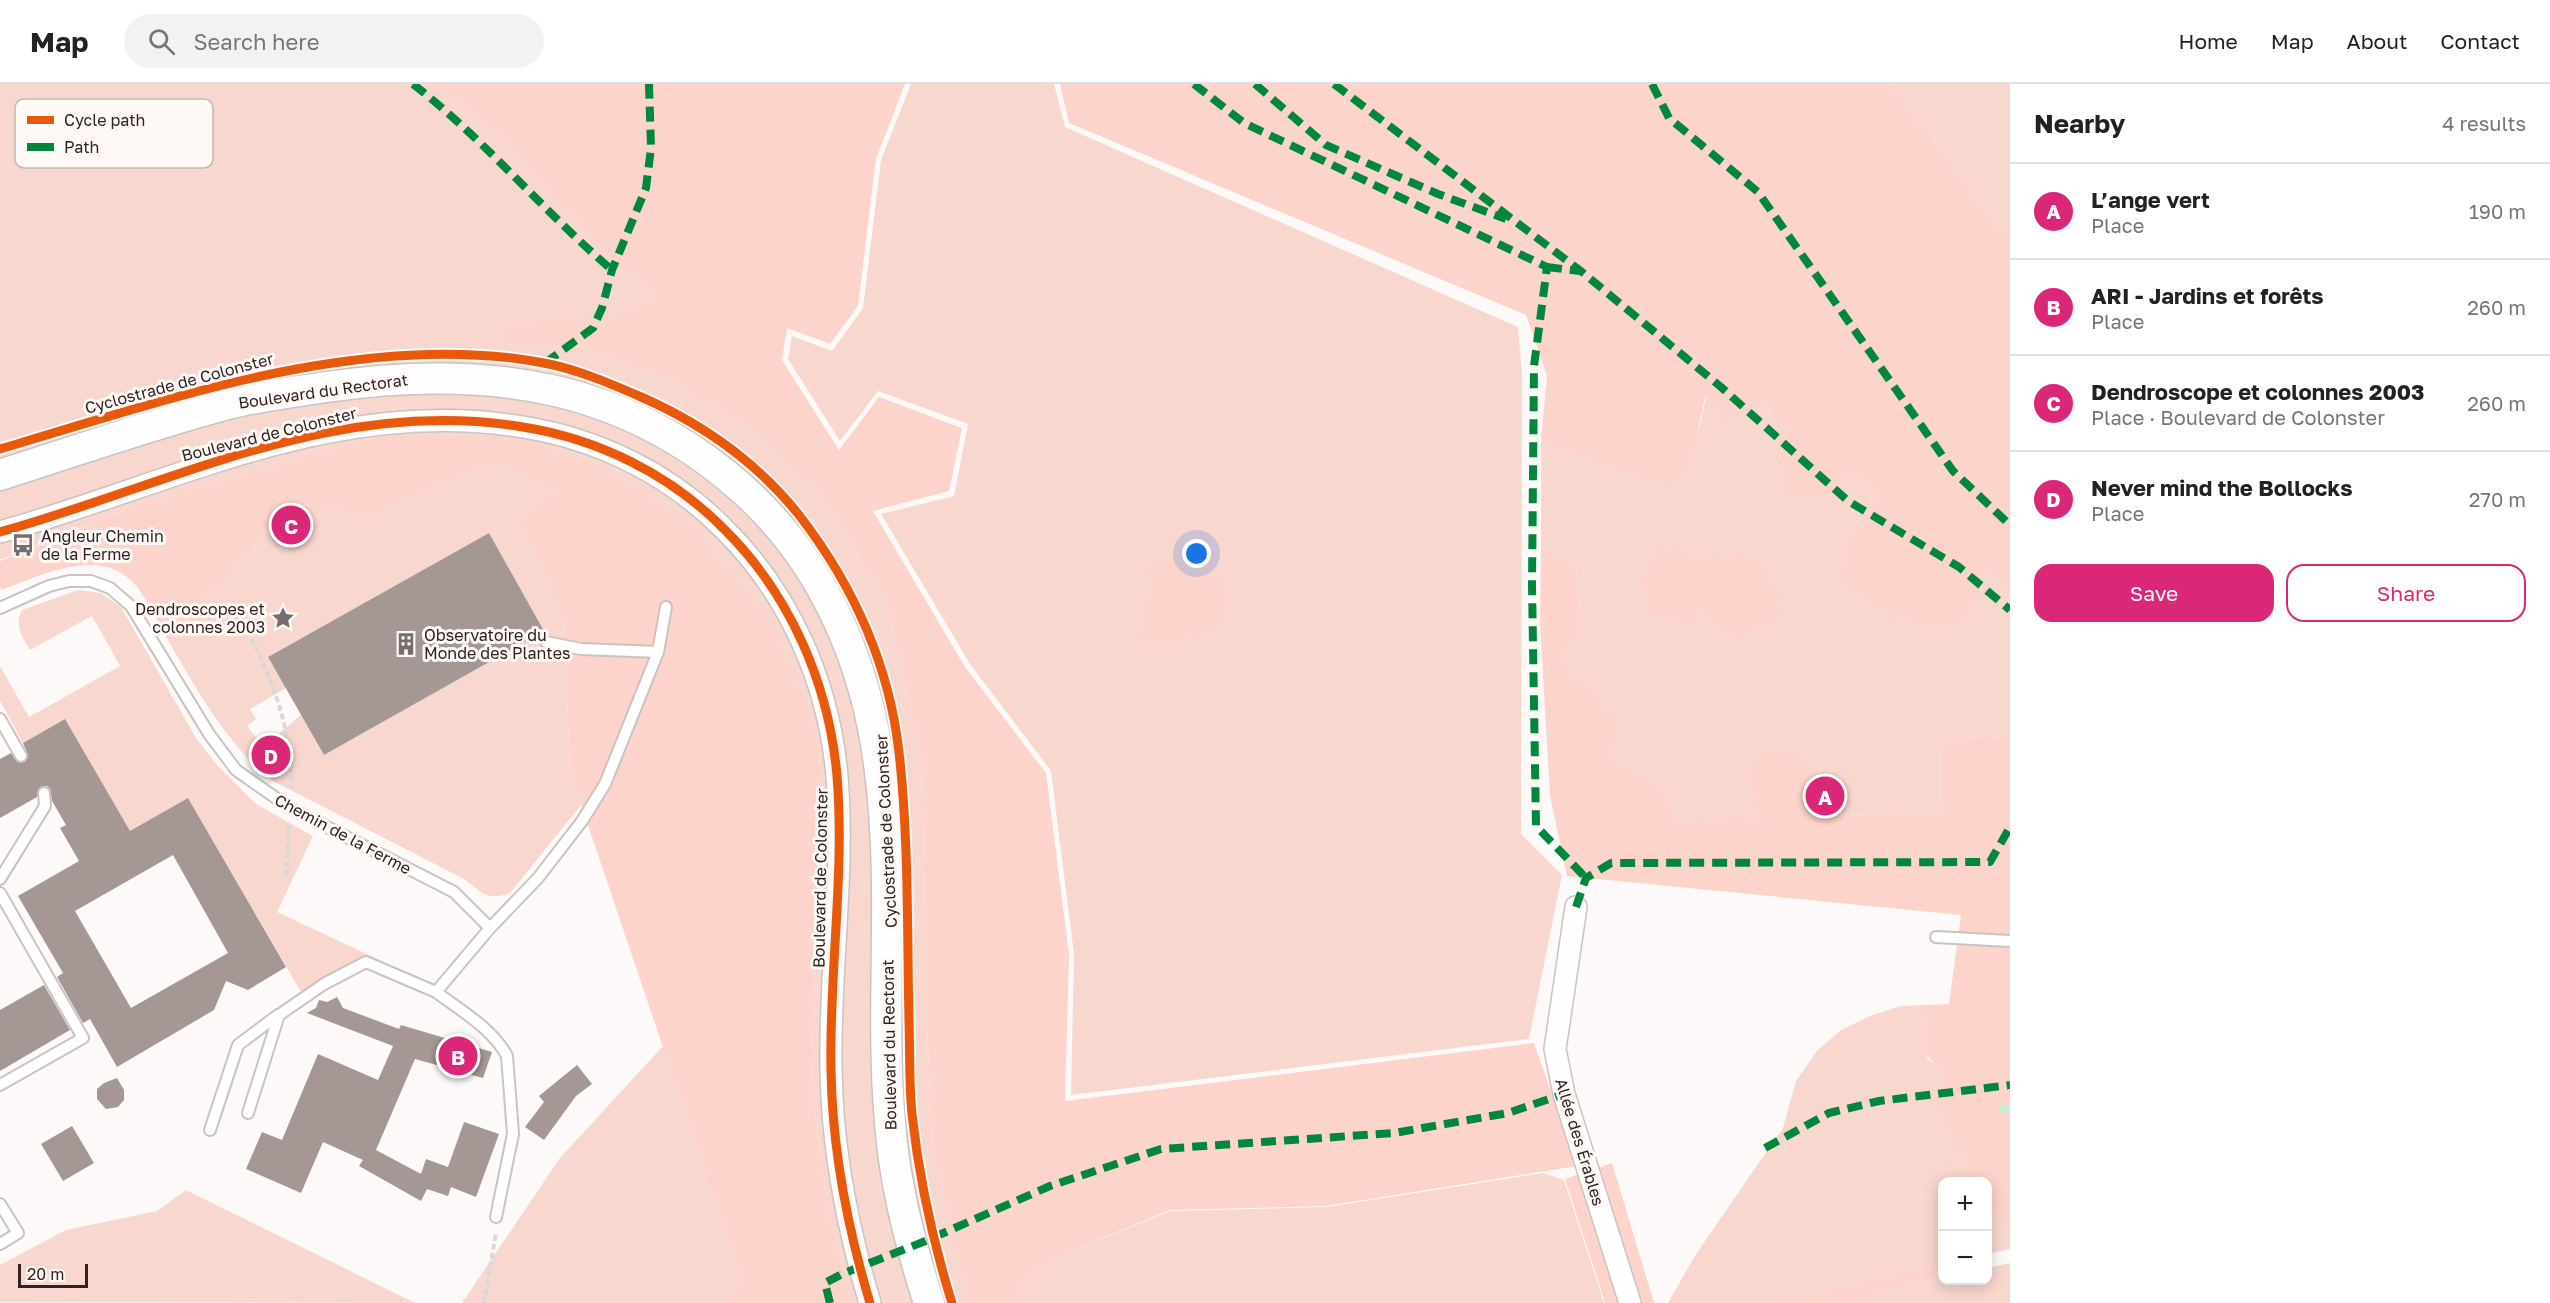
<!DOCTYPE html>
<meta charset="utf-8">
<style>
body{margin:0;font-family:"Golos Text",sans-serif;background:#f2f2f2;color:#222}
.controls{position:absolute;right:18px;bottom:18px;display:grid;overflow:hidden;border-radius:12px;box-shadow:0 3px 15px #0003}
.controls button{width:54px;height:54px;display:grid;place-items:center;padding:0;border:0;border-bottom:2px solid #e0e0e0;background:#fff;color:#222;font:30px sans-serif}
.scale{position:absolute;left:18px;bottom:15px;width:70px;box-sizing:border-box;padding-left:6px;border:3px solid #2e2320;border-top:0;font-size:16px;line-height:21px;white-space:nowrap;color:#2e2320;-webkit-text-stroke:4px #fef8f7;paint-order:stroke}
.you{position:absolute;left:1197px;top:470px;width:21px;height:21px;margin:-15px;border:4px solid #fff;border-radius:50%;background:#1a73e8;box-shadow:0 0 0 9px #1a73e833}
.badge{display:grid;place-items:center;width:39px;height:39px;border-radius:50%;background:#db2777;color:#fff;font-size:20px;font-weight:700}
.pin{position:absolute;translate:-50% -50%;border:3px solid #fff;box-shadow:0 2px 6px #0006}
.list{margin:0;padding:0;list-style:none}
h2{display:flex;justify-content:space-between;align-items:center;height:78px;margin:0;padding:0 24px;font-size:26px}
h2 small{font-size:20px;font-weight:400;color:#767676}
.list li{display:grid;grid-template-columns:39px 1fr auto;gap:18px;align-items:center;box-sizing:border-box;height:96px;padding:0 24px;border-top:2px solid #e0e0e0}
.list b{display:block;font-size:22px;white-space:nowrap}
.list p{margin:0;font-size:20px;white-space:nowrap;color:#767676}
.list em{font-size:20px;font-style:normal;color:#767676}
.actions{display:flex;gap:12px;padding:18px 24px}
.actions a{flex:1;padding:14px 0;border:2px solid #db2777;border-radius:18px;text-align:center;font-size:21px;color:#db2777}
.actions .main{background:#db2777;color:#fff}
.icon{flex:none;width:33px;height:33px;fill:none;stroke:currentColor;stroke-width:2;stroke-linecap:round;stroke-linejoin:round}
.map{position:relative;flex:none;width:2010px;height:1219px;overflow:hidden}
header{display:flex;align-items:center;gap:36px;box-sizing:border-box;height:84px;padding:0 30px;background:#fff;border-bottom:2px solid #e0e0e0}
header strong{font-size:28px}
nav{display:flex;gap:33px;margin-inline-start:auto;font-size:21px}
.search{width:420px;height:54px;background:#f2f2f2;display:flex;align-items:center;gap:15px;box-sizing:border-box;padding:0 21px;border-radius:33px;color:#767676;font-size:22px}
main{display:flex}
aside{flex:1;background:#fff}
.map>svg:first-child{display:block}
</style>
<header>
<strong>Map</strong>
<div class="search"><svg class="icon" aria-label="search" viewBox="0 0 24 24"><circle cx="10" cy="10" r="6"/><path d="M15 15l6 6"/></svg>Search here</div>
<nav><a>Home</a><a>Map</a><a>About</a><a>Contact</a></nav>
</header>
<main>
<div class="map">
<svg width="2010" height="1219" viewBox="0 0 2010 1219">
<rect width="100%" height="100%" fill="#fdf9f8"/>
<g fill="#f8d7cf" fill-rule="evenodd">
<path d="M 0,0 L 433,0 L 501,53 L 604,168 L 657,210 L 593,244 L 501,257 L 587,264 L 665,293 L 764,354 L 822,414 L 885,513 L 922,675 L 927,937 L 932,1064 L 968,1219 L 851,1219 L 826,1114 L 811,999 L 821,724 L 819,656 L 507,352 L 123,427 L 0,476 Z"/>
<path d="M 911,0 L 1054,0 L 1065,43 L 1518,243 L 1522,290 L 1521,750 L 1562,791 L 1529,955 L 1071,1011 L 1074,870 L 1051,687 L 970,580 L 881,430 L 954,412 L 968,340 L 878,307 L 840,357 L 788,275 L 792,252 L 832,267 L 863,224 L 881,76 Z"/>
<path d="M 1890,0 L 2010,0 L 2010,157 Z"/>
<path d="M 1707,309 L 1763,318 L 1788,349 L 1777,379 L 1824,415 L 1852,389 L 1879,416 L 1845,457 L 1980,508 L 1986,482 L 2010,508 L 2010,652 L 1940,655 L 1941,728 L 1807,734 L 1815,702 L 1766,738 L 1734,732 L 1680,743 L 1656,696 L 1613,677 L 1585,598 L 1558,576 L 1582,551 L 1576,481 L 1541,463 L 1541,356 L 1627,392 L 1669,402 L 1699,344 Z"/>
<path d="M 490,378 L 559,406 L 519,434 L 564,535 L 570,688 L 581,721 L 511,808 C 488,818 482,809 464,795 L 271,696 C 225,657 198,608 168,556 L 294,419 L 373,430 ZM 489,449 L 544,547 L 324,671 L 301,631 L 263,663 L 247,642 L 256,635 L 250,625 L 286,604 L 268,573 Z"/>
<path d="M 78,506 L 101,509 L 121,523 L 196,654 L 218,682 L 256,720 L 313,752 L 277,828 L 373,873 L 337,887 L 301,908 L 188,714 L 119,754 L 127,743 L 65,635 L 23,659 L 0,617 L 0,582 L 29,633 L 120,582 L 92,532 L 30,566 C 22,552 14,542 22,526 Z"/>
<path d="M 1949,920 L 1927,974 L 1943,989 L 1936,1022 L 1975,1097 L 1942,1098 L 1942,1180 L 1805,1211 L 1782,1219 L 1668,1219 L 1696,1170 L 1783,1044 L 1796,997 L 1817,967 L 1841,946 L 1870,932 L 1901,922 Z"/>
<path d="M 663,962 L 743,1200 L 728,1219 L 462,1219 L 560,1074 Z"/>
<path d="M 1543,1089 L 1564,1096 L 1604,1219 L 1007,1219 L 1046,1177 L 1171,1127 L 1326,1123 Z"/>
<path d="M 186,1106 L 415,1219 L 0,1218 L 0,1181 L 66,1146 L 157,1127 Z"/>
<path d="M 1988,1118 L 2010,1157 L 2010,1165 L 1988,1170 Z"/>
<path d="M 2010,1179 L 2010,1219 L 1835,1219 L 1942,1194 L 1942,1196 L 1988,1196 L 1988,1184 Z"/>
</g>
<g fill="#fdd4cb">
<path d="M 433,0 L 905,0 L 876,75 L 858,222 L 830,260 L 787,244 L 782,276 L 839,366 L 879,313 L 962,344 L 949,407 L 873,427 L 965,583 L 1046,689 L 1069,871 L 1065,1017 L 1534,959 L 1577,1082 L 1326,1122 L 1171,1126 L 1046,1177 L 1007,1219 L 968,1219 L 932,1064 L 927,937 L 922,675 L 885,513 L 822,414 L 764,354 L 665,293 L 587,264 L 501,258 L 499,243 L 586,232 L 593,244 L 657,210 L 604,168 L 501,53 Z"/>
<path d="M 1060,0 L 1890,0 L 2010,157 L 2010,508 L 1986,483 L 1980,508 L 1959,545 L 1895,536 L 1841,498 L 1845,457 L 1879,416 L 1852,389 L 1824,415 L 1788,409 L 1777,379 L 1788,349 L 1763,318 L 1727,337 L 1706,310 L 1690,380 L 1669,402 L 1627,392 L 1541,356 L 1547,292 L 1526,231 L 1069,39 Z"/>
<path d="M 381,352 L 507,352 L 589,378 L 686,434 L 774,542 L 819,656 L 821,724 L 811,999 L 826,1114 L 851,1219 L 728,1219 L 743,1200 L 570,688 L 564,535 L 519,434 L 559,406 L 490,378 L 373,430 L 294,419 L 168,556 C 158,539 149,520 138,504 C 103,459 43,491 1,506 L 0,503 L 0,477 L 123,427 Z"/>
<path d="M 1179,461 L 1195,462 C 1205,481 1223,482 1228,505 C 1234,537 1203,549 1178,555 C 1172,557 1162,561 1156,560 C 1150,559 1144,555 1138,553 L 1138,534 L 1148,515 L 1151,484 L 1164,480 Z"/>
<path d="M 1663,462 L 1706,477 L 1744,468 L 1768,488 L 1783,525 L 1759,545 L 1729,552 L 1701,524 L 1687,539 L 1648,532 L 1641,492 Z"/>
<path d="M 1541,463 L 1576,481 L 1582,551 L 1558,576 L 1585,598 L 1615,639 L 1613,677 L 1656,696 L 1680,742 L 1734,732 L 1766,737 L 1745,690 L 1765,668 L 1803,670 L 1815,702 L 1807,734 L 1941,728 L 1940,655 L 2010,652 L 2010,1157 L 1988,1118 L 1988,1098 L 1975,1097 L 1935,1022 L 1943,989 C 1919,967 1920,957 1926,926 L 1949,920 L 1961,831 L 1567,792 L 1550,712 L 1540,539 Z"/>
<path d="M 1612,1079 L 1654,1219 L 1605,1219 L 1565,1095 Z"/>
<path d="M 1942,1180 L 1942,1194 L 1835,1219 L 1782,1219 L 1805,1211 Z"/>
</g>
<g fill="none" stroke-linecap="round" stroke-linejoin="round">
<path stroke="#c0efd5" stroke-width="7" d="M 2002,1024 L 2010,1025"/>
</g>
<g fill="#a49794" fill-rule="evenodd">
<path d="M 489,449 L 544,547 L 324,671 L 268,573 Z"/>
<path d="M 65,635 L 130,747 L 188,714 L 286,883 L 248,906 L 226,897 L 214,926 L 117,983 L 90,935 L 83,939 L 57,893 L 63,889 L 18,812 L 79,777 L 60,744 L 66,741 L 52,717 L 50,705 L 47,702 L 40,703 L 37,713 L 0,734 L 0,675 L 11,669 L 17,678 L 25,678 L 28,671 L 23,659 ZM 173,771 L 228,869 L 131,924 L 75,827 Z"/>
<path d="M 44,901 L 70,946 L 0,987 L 0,926 Z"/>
<path d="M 337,913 L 343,924 L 399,945 L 401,941 L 492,968 L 483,994 L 415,975 L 376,1066 L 421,1090 L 426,1075 L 448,1083 L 464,1038 L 499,1050 L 476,1113 L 451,1103 L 448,1112 L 427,1105 L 421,1117 L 359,1082 L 363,1076 L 323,1058 L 301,1109 L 246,1085 L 262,1048 L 282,1056 L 318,970 L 378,996 L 393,962 L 307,929 L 316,924 L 319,916 L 327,918 Z"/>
<path d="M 577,981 L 592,1000 L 576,1012 L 544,1056 L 525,1043 L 544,1018 L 539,1012 Z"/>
<path d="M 117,994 L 124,1006 L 124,1016 L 118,1023 L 106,1025 L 97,1015 L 97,1005 L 104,999 Z"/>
<path d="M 72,1042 L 94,1079 L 63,1097 L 41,1060 Z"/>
</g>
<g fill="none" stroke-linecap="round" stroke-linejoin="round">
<g stroke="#cac3c1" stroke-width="14">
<g id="lane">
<path d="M 0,524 L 49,502 L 69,497 L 91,497 L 110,504 L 131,522 L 209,650 L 236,686 L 290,724 L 454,808 L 490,844 L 436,908 C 460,926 493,945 507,972 L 513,1050 L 496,1133"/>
<path d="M 546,558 L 581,565 L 658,568"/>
<path d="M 0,635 L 21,672"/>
<path d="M 0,795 L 45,722 L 44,709"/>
<path d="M 0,809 L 83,954 L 0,1001"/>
<path d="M 490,844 L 538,794 L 582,737 L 605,700 L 658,568 L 666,523"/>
<path d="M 1936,853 L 2010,857"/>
<path d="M 248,1029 L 279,931 L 324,900 L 366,878 L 436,908"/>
<path d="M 210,1046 L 238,961 L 278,931"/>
<path d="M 0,1120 L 18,1149 L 0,1160"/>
</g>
</g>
<g stroke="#cac3c1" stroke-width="24">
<g id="street">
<path d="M 0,448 C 175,399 335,312 523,343 C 598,355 670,390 724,445 C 790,510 829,600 837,692 C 845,789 829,888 831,985 C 832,1065 847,1142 870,1219"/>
<path d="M 1576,823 L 1555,965 L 1564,1010 L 1630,1219"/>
</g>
</g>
<g stroke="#cac3c1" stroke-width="33">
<path id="secondary" d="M 0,391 C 76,367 152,340 228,320 C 260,312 293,308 326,303 C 484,280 627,298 749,411 C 826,483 868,584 880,688 C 896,811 878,936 892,1059 C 898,1114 912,1166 929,1219"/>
</g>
<g stroke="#d9d8d7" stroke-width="4" stroke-dasharray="6 3" stroke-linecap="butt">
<path d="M 234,523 C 265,576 294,642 291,704"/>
<path d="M 286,792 L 289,742"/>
<path d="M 484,1219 L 496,1149"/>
</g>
<use href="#lane" stroke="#fffefe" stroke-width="10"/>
<use href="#street" stroke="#fffefe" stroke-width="21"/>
<use href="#secondary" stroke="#fffefe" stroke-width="30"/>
<g stroke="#00873e" stroke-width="8" stroke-dasharray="15 8" stroke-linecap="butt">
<path d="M 413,0 C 485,56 543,127 612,186"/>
<path d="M 1194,0 L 1244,39 L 1547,183 L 1534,282 L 1532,501 L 1536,742 L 1586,794"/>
<path d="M 1255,0 L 1326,61 L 1438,110 L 1506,135"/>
<path d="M 1334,0 L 1582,188 L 1721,303 L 1848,417 L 1959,483 L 2010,526"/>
<path d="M 1652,0 L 1669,34 L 1758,108 L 1953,387 L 2010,441"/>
<path d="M 1547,183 L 1579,187"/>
<path d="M 545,279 L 593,244 L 602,224 L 612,186 L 646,104 L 651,64 L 649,0"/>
<path d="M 1576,823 L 1586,794 L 1611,779 L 1990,778 L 2010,743"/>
<path d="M 1765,1064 L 1829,1029 L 1879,1017 L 2010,1001"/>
<path d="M 830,1219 L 825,1199 L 842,1190 L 923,1158 L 1050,1102 L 1161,1065 L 1394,1049 L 1508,1029 L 1564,1010"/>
</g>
<g stroke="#fef8f7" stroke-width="13">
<g id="cycleway">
<path d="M 0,365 C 169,315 366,245 544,279 C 576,285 609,299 639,312 C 701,339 757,378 799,431 C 853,501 889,580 899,668 C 909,757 907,848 909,937 C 910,968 909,1000 912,1030 C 919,1094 933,1158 952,1219"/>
<path d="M 0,448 C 175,399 335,312 523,343 C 598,355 670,390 724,445 C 790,510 829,600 837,692 C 845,789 829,888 831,985 C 832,1065 847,1142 870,1219"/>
</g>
</g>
<use href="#cycleway" stroke="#e8590c" stroke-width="9"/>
</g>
<defs>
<g id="bus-bare" transform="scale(1.8)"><path d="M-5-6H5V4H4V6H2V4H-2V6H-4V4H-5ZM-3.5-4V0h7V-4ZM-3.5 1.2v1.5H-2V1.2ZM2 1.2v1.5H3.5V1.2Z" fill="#766e6c" stroke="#fef8f7" stroke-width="2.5" paint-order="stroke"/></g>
<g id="sight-bare" transform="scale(1.8)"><path d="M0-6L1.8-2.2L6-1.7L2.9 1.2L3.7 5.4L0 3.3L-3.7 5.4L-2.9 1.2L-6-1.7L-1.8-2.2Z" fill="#766e6c" stroke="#fef8f7" stroke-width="2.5" paint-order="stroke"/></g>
<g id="building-bare" transform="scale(1.8)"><path d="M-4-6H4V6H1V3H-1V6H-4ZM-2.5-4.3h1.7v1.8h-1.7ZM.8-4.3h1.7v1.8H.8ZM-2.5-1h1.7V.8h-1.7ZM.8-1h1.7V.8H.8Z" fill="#766e6c" stroke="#fef8f7" stroke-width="2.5" paint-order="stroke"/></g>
</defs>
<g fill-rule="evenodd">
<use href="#bus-bare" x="23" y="461"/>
<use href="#sight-bare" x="283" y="534"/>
<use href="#building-bare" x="406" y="560"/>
</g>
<g text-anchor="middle" stroke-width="6" stroke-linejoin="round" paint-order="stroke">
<g font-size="16" fill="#2e2320" stroke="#fef8f7">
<text transform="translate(179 299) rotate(-15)" y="6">Cyclostrade de Colonster</text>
<text transform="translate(323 307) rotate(-8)" y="6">Boulevard du Rectorat</text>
<text transform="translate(269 350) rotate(-14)" y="6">Boulevard de Colonster</text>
<text transform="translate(886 747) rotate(-93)" y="6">Cyclostrade de Colonster</text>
<text transform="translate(343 750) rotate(28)" y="6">Chemin de la Ferme</text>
<text transform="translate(820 794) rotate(-89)" y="6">Boulevard de Colonster</text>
<text transform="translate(889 961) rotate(-91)" y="6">Boulevard du Rectorat</text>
<text transform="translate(1580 1058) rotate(73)" y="6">Allée des Érables</text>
</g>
<g font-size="16" fill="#2e2320" stroke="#fef8f7" text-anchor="start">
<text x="41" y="458">Angleur Chemin<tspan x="41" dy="18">de la Ferme</tspan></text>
<text x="265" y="531" text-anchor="end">Dendroscopes et<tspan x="265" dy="18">colonnes 2003</tspan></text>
<text x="424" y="557">Observatoire du<tspan x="424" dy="18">Monde des Plantes</tspan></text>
</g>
</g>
<rect x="15" y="15" width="198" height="69" rx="9" fill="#fef8f7" stroke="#c0b8b6" stroke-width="1.5"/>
<rect x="27" y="32" width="27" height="8" fill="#e8590c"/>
<rect x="27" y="59" width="27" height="8" fill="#00873e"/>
<g font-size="16" fill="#2e2320">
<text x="64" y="42">Cycle path</text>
<text x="64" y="69">Path</text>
</g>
</svg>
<div class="controls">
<button>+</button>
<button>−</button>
</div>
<div class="scale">20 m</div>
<div class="you"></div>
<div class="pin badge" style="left:1825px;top:712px">A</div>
<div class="pin badge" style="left:458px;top:972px">B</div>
<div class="pin badge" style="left:291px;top:441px">C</div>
<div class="pin badge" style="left:271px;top:671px">D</div>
</div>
<aside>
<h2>Nearby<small>4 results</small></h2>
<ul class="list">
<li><span class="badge">A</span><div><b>L’ange vert</b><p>Place</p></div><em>190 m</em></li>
<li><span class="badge">B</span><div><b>ARI - Jardins et forêts</b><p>Place</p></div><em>260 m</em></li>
<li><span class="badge">C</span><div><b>Dendroscope et colonnes 2003</b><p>Place · Boulevard de Colonster</p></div><em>260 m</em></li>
<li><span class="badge">D</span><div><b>Never mind the Bollocks</b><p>Place</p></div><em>270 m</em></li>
</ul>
<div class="actions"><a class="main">Save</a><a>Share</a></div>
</aside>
</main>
